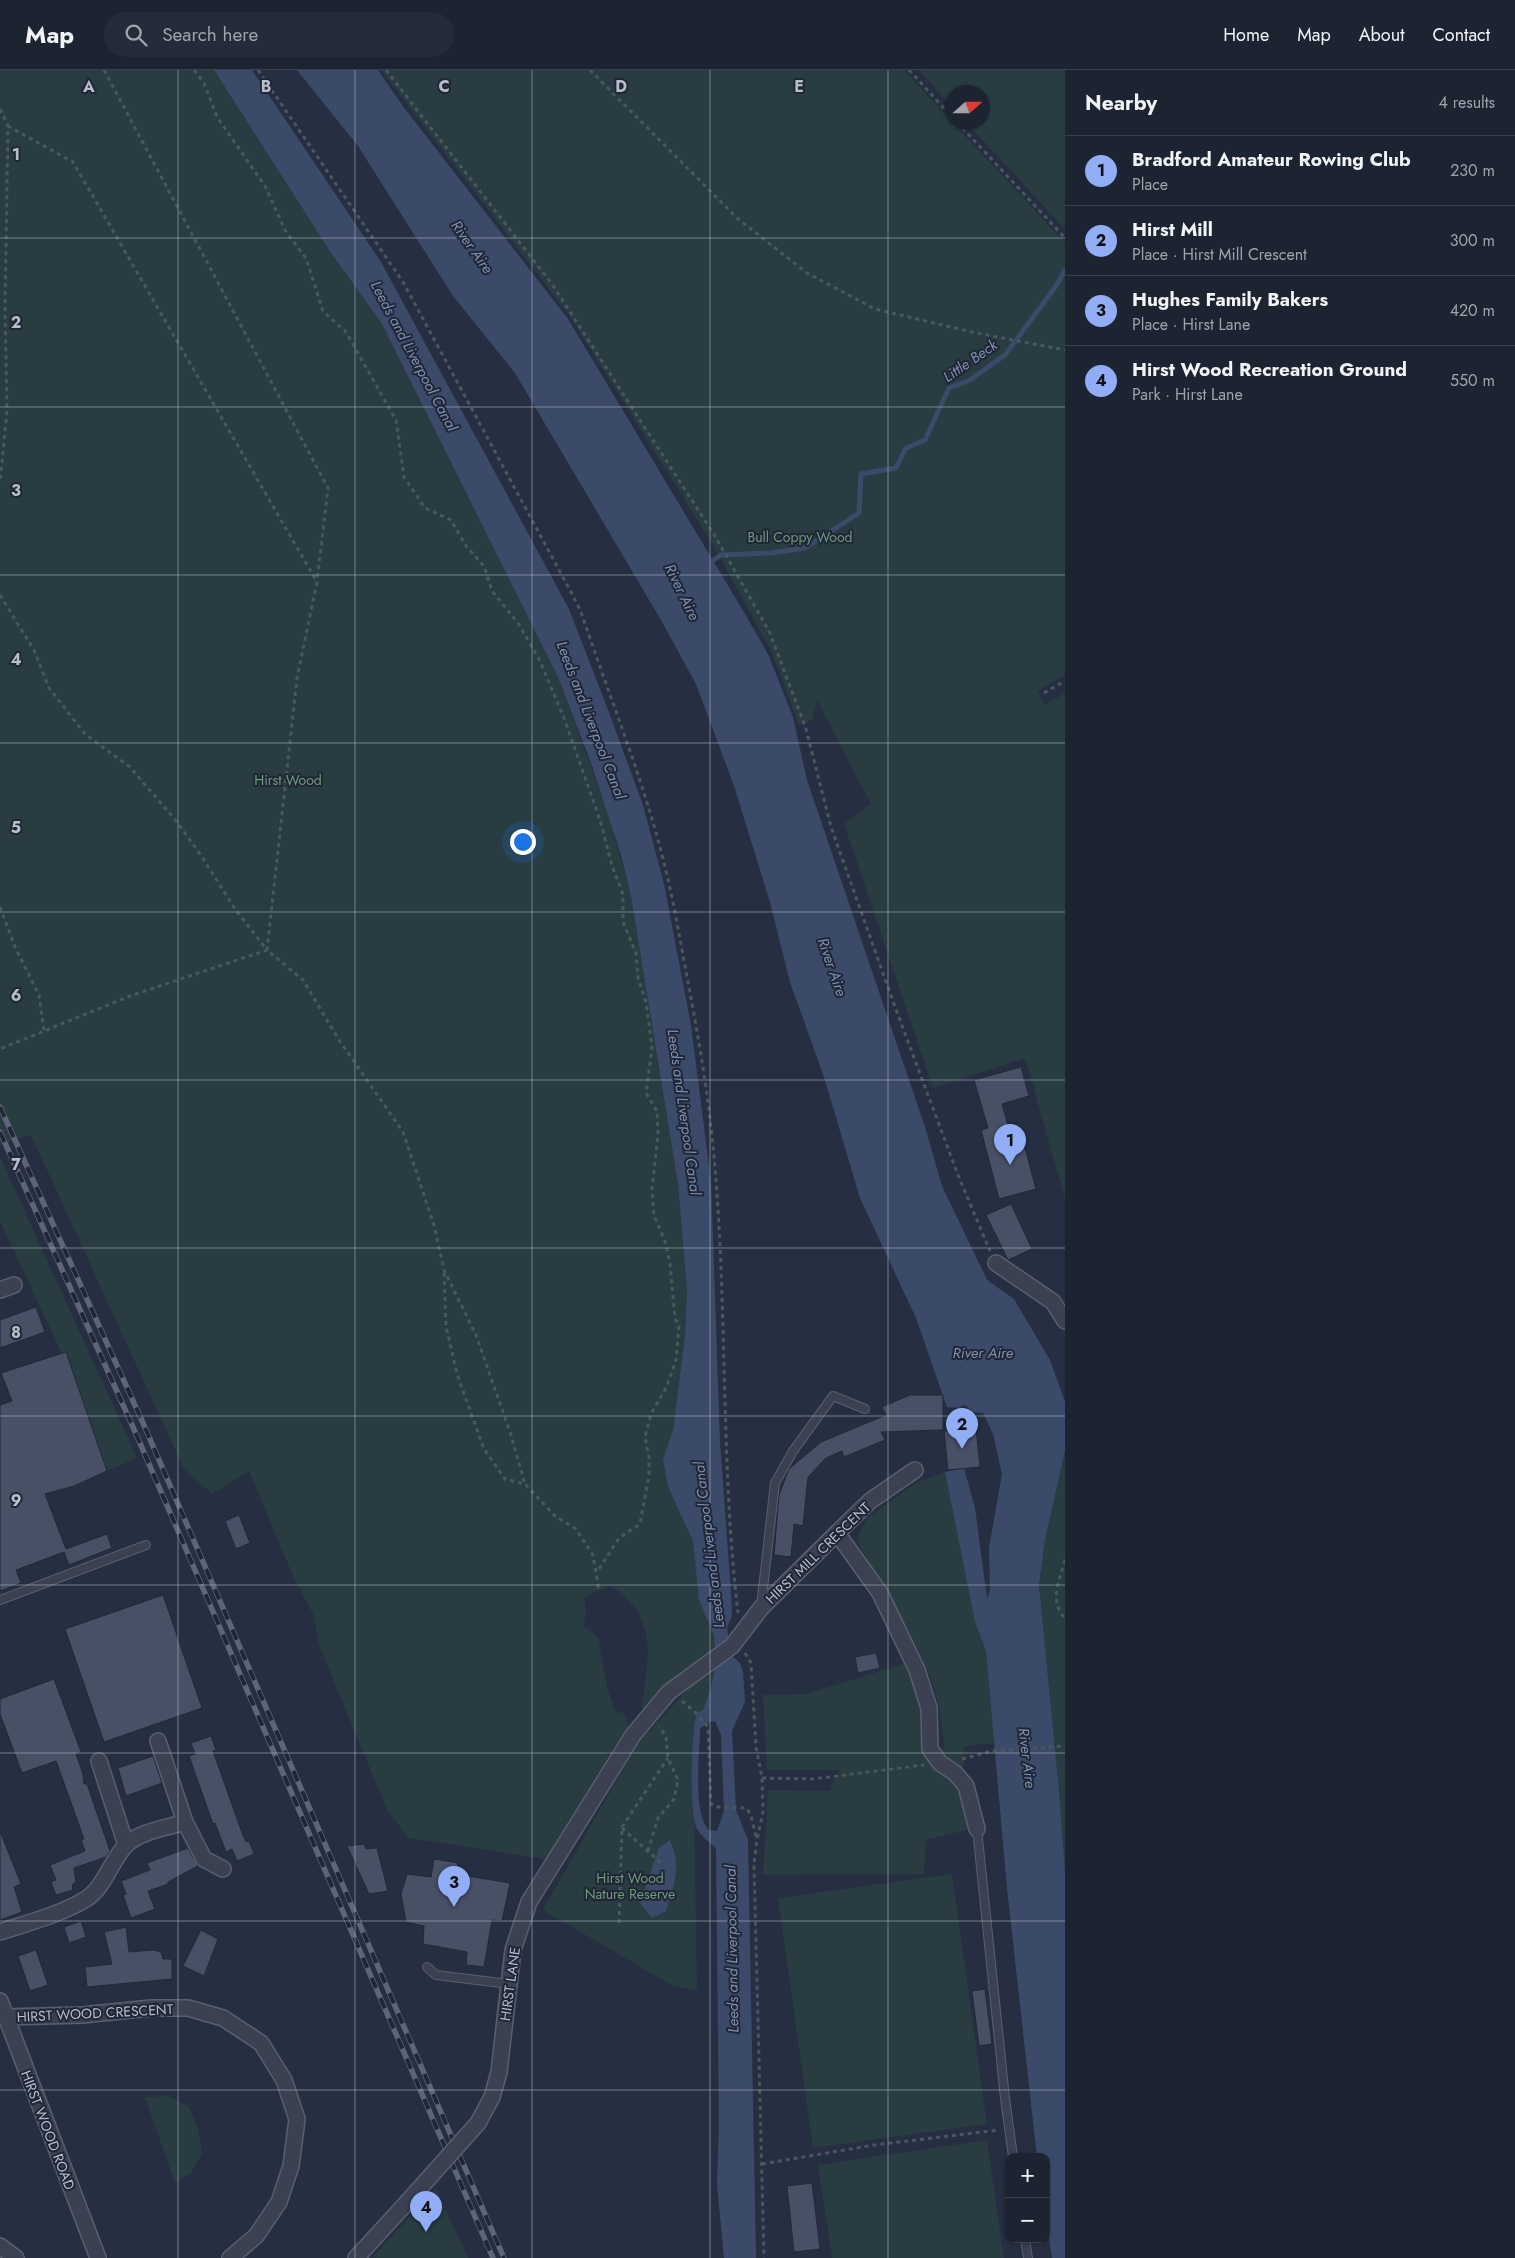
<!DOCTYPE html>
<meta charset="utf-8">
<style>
body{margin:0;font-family:Jost,sans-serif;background:#252b39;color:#f1f3f6}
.controls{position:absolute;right:15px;bottom:15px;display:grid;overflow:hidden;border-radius:10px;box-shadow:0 1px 4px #0004}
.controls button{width:45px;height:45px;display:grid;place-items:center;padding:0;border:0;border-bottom:1px solid #3a404d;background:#1c2331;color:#f1f3f6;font:25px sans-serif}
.compass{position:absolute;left:945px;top:15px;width:45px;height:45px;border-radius:50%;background:#1c2331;box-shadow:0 1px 4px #0004;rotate:69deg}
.you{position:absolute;left:522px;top:771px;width:18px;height:18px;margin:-12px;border:4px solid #fff;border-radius:50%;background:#1a73e8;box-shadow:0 0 0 8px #1a73e833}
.badge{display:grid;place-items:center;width:32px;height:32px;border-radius:50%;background:#91adf6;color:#111;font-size:16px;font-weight:700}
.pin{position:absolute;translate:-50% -41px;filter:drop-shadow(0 1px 2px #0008)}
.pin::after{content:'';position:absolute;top:26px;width:18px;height:15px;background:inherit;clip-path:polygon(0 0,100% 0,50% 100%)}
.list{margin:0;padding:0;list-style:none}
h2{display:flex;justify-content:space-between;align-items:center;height:65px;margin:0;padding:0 20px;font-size:21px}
h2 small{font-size:16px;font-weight:400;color:#a0a4ab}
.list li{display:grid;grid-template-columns:32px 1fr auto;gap:15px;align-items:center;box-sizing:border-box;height:70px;padding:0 20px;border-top:1px solid #3a404d}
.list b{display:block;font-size:19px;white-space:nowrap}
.list p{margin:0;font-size:16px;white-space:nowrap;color:#a0a4ab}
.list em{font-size:16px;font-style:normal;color:#a0a4ab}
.icon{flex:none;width:28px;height:28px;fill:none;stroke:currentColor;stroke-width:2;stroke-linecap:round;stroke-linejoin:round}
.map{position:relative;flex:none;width:1065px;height:2188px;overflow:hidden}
header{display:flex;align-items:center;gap:30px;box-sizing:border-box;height:70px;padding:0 25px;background:#1c2331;border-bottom:1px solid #3a404d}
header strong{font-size:24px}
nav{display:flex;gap:28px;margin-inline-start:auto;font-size:18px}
.search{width:350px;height:45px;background:#252b39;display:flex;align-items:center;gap:12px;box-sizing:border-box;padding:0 18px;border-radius:28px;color:#a0a4ab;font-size:19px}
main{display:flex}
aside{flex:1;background:#1c2331}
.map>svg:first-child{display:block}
</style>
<header>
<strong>Map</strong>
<div class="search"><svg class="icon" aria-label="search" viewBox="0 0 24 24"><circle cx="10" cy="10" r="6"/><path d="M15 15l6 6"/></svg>Search here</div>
<nav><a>Home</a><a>Map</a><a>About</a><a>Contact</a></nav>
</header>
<main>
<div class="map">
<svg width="1065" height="2188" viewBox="0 0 1065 2188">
<rect width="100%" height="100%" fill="#262f41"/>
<g fill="#283c42">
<path d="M 0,0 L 214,0 L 331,183 L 382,254 L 540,569 L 558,607 L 607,740 L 631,826 L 678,1114 L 687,1220 L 685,1266 L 673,1360 L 663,1389 L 668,1417 L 693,1471 L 708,1554 L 714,1566 L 715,1579 L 646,1639 L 641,1638 C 649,1588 659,1548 611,1516 L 584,1527 L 586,1542 L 584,1556 L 598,1567 L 607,1617 L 616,1643 L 624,1642 L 629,1657 L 616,1674 L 546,1789 L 409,1768 L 387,1740 L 319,1575 L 313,1544 L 293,1506 L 249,1401 L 212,1424 L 184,1399 L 31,1065 L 0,1076 Z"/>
<path d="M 381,0 L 904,0 L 1065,173 L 1065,605 L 1038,621 L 1045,635 L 1065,623 L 1065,1129 L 1025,988 L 933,1018 L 844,754 L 871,734 L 817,630 L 812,650 L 799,655 L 772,583 L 716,480 L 569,245 Z"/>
<path d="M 919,0 L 1065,0 L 1065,159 L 967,53 L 982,52 L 982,22 L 952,22 L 952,37 Z"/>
<path d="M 0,1087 L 137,1388 L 105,1402 L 58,1275 L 0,1151 Z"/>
<path d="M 1065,1381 L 1065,1802 L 1059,1720 L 1039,1515 L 1045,1470 Z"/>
<path d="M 945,1402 L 975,1552 L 986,1581 L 994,1673 L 964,1676 L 962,1727 L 971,1759 L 926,1770 L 924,1804 L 763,1805 L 768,1720 L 830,1721 L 839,1700 L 767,1700 L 763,1625 L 806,1624 L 906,1593 L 923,1639 L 928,1684 L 945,1678 C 942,1663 941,1647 938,1633 C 924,1573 881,1524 857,1469 L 867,1448 L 916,1413 Z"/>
<path d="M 716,1594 L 712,1618 L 693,1674 L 697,1920 L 673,1916 L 543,1840 L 637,1674 L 708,1598 Z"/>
<path d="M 952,1804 L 987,2054 L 813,2078 L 778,1828 Z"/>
<path d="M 169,2026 L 189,2037 L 198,2058 L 202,2084 L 191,2103 L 175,2113 L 145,2027 Z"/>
<path d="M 987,2070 L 1004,2188 L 832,2188 L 818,2095 Z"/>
<path d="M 436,2118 L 468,2188 L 372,2188 Z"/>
</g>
<g fill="#3c4a69" fill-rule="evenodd">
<path d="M 214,0 L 252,0 L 381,192 L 569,539 L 607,637 L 643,735 L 664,814 L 691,955 L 711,1112 L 720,1372 L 731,1522 L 732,1546 L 727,1557 L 730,1584 L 740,1593 L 743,1602 L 745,1632 L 732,1661 L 736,1740 L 748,1770 L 756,2188 L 724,2188 L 717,2114 L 719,2053 L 716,1778 C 710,1773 701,1766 697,1759 C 689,1743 691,1660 697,1643 L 703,1640 L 711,1618 L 716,1594 L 714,1566 L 699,1530 L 693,1471 L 668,1417 L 663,1389 L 673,1360 L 685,1266 L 687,1220 L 678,1114 L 631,826 L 621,785 L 591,693 L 558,607 L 382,254 L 331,183 ZM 715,1651 L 721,1665 L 724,1741 L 717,1761 L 709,1760 C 692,1742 700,1684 700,1659 L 707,1653 Z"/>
<path d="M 297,0 L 378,0 L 402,35 L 568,249 L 745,544 L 768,584 L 793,647 L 807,710 L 925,1057 L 942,1116 L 987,1210 L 1014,1229 L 1050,1290 L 1065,1332 L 1065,1381 L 1045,1470 L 1039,1515 L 1059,1720 L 1065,1802 L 1065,2188 L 1052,2188 L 1046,2150 L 1046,2087 L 1037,2087 L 1007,1818 L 986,1581 L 975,1552 L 945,1402 L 964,1398 L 975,1438 L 987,1529 L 990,1520 L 989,1478 L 1002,1404 L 993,1364 L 983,1343 L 972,1342 L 965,1335 L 958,1338 L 947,1337 L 916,1248 L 860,1128 L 824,1007 L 790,912 L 770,832 L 734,716 L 696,614 L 661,550 L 515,303 L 453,226 L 358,76 Z"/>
<path d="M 670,1770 C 682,1797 674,1815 666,1841 L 652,1848 L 640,1833 L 659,1778 Z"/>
</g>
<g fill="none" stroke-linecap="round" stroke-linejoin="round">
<path stroke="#3c4a69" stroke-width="5" d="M 709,493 L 721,485 L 771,483 L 805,478 L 859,443 L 861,404 L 896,398 L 906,378 L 925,370 L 949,318 L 970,310 L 1005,285 L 1056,216 L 1065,200"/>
</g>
<g fill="#475065" stroke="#212838">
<path d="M 1021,997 L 1029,1026 L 1002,1034 L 1012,1070 L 1022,1067 L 1036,1119 L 999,1129 L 981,1060 L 988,1058 L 974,1010 Z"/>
<path d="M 1011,1134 L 1032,1179 L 1008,1190 L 986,1145 Z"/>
<path d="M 36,1237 L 45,1262 L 0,1278 L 0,1250 Z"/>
<path d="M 66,1282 L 107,1401 L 74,1416 L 45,1424 L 66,1479 L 107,1464 L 112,1478 L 69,1495 L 64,1482 L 16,1500 L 21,1513 L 0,1521 L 0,1335 L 12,1331 L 1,1303 Z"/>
<path d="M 910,1325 L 943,1325 L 943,1360 L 881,1362 L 885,1370 L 844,1387 L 842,1381 L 826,1388 L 808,1407 L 803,1456 L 794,1454 L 791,1487 L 774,1485 L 779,1425 L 789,1399 L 821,1372 L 886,1345 L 882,1337 Z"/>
<path d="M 976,1357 L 980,1397 L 948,1400 L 944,1361 Z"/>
<path d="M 239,1445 L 250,1473 L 236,1479 L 225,1451 Z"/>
<path d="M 163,1525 L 202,1638 L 104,1672 L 65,1559 Z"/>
<path d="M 876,1583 L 880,1598 L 858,1603 L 855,1587 Z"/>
<path d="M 54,1609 L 81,1682 L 76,1684 L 83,1704 L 84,1714 L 87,1714 L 110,1781 L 106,1787 L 74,1798 L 76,1812 L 72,1815 L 73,1820 L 56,1825 L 51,1812 L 56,1810 L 50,1795 L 85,1781 L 81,1769 L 84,1769 L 56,1691 L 22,1703 L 0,1644 L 0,1629 Z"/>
<path d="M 211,1666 L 216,1680 L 213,1681 L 241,1760 L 246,1772 L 249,1771 L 254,1784 L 237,1791 L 232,1779 L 226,1782 L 215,1753 L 213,1754 L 189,1686 L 195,1684 L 191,1673 Z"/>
<path d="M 153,1686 L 162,1713 L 126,1726 L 118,1698 Z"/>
<path d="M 0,1761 L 21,1814 L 14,1817 L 22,1842 L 0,1850 Z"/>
<path d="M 364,1774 L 366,1779 L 377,1778 L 388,1821 L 369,1824 L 347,1776 Z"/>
<path d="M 188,1778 L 198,1796 L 168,1812 L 168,1814 L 148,1821 L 155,1839 L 131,1848 L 123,1825 L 126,1824 L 121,1811 L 150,1800 L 147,1793 Z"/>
<path d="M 434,1789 L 458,1793 L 456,1804 L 510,1813 L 502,1851 L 492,1850 L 484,1897 L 466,1895 L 467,1882 L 423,1874 L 424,1856 L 406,1852 L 401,1824 L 407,1804 L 431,1807 Z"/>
<path d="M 81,1851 L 86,1867 L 69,1873 L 64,1857 Z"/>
<path d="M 126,1857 L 129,1882 L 154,1880 L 161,1882 L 163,1889 L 172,1889 L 172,1909 L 87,1917 L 85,1897 L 112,1894 L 104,1862 Z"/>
<path d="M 201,1860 L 218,1869 L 204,1906 L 183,1896 Z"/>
<path d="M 36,1880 L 48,1915 L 30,1921 L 18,1886 Z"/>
<path d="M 985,1919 L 992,1974 L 979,1976 L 972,1921 Z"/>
<path d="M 812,2113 L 820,2179 L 794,2182 L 787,2116 Z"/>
</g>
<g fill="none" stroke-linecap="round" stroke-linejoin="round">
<g stroke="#585f6e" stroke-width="10">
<g id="service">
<path d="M 0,1530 L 146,1475"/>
<path d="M 761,1536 L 775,1413 L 793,1381 L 833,1326 L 865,1339"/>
<path d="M 977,1759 L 1005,2028 L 1013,2087"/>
<path d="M 427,1897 L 436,1905 L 509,1914"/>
<path d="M 1025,2169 L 1028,2188"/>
</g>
</g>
<g stroke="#585f6e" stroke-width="18">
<g id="minor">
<path d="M 996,1193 L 1053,1232 L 1065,1251"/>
<path d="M 0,1220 L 14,1215"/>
<path d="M 837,1463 L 880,1523 L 917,1600 L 929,1638 L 930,1679 L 940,1693 L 955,1703 L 966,1716 L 977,1759"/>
<path d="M 99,1691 L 126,1775"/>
<path d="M 185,1752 L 204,1789 L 223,1799"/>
<path d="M 0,1862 C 25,1854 64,1843 86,1829 C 105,1817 112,1788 127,1774 C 141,1761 167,1758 185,1752 L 158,1671"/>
<path d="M 0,1931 L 98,2188"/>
<path d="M 6,1947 L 82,1945 L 151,1938 L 188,1938 L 223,1948 L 261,1973 L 284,2010 L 297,2049 L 291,2096 L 279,2132 L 256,2166 L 230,2188"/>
<path d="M 478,2053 L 492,2027 L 499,2002 L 513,1880 L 529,1832 L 633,1665 L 669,1622 L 732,1576 L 761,1538 L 837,1463 L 870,1431 L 915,1400"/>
<path d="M 0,2176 L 16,2188"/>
<path d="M 356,2188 L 411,2128"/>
</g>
</g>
<g stroke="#47595f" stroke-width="3" stroke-dasharray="4 4" stroke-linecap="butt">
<path d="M 104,0 L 328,418 L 317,511"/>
<path d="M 194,0 L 204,13 L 217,47 L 265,116 L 286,162 L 306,188 L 323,241 L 346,262 L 396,350 L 404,407 L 425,438 L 451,450 L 466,476 L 484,496 L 492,521 L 518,553 L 540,591 L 564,648 L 600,750 L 612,796 L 623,824 L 623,852 L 636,883 L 638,908 L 646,932 L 652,977 L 646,1023 L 657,1041 L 658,1065 L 652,1119 L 654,1145 L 665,1171 L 670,1194 L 675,1248 L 679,1256 L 676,1290 L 667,1316 L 651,1344 L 645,1367 L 649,1387 L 649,1405 L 640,1454 L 619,1468 L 597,1502"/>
<path d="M 258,0 L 403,212 L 571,522 L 581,542 C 608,623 641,703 662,785 C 672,822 678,859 685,896 C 695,949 705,1003 711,1057 C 729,1219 719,1382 738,1543"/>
<path d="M 386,0 L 552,214 L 715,466 L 770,563 L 806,659 L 831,757 L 895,937 L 958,1105 L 990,1181"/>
<path d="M 590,0 L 737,148 L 807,203 L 875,239 L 972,262 L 1065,280"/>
<path d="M 909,0 L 952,47"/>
<path d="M 0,39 L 8,56 L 5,237 L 7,341 L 0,413"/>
<path d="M 957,52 L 1065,168"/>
<path d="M 8,56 L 73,92 L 317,512 L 297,608 L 267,880 L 303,910 L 339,970 L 403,1062 L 434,1155 L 444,1200 L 476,1265 L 510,1362 L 525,1414"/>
<path d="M 0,525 L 34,580 L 49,618 L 85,664 L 130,697 L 177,752 L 202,787 L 235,839 L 267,880 L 130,926 L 0,979"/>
<path d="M 1044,623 L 1065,611"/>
<path d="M 0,837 L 15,877 L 39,925 L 44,961"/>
<path d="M 444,1203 L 446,1256 L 457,1304 L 484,1379 L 505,1409 L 525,1414 L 555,1446 L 576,1459 L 593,1485 L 599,1521"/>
<path d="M 1065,1490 C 1059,1513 1049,1529 1065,1549"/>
<path d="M 745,1583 L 751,1593 L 756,1677 L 762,1708 L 763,1742 L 757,1770 L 754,1794 L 764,2188"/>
<path d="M 682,1631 L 695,1642 L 708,1657 L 711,1734 L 718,1737 L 746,1738 L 751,1745 L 756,1767"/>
<path d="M 962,1689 L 992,1681 L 1065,1676"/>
<path d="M 762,1708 L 813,1709 L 924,1695"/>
<path d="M 622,1758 L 661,1793"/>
<path d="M 648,1781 L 658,1748 L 674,1729 L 678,1710 L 668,1688 L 666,1666 L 659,1657"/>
<path d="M 619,1853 L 622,1757 L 668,1688"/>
<path d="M 762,2094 L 874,2075 L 999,2060"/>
</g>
<use href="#service" stroke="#3b4151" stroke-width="8"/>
<use href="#minor" stroke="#3b4151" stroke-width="15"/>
<g stroke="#5d6577" stroke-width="5.5">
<g id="rail">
<path d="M 0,1037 L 143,1353 L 504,2188"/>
<path d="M 0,1062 L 133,1357 L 493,2188"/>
</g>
</g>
<use href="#rail" stroke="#1f2636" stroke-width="4" stroke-dasharray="11" stroke-linecap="butt"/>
<g stroke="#585f6e" stroke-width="18" stroke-linecap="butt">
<path id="minor-bridge" d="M 411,2128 L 478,2053"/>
</g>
<use href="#minor-bridge" stroke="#3b4151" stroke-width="15"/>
</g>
<path fill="none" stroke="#b7bdcb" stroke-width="1" stroke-opacity="0.55" d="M 178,0 L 178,2188M 355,0 L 355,2188M 532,0 L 532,2188M 710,0 L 710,2188M 888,0 L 888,2188M 0,168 L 1065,168M 0,337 L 1065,337M 0,505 L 1065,505M 0,673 L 1065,673M 0,842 L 1065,842M 0,1010 L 1065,1010M 0,1178 L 1065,1178M 0,1346 L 1065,1346M 0,1515 L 1065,1515M 0,1683 L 1065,1683M 0,1851 L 1065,1851M 0,2020 L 1065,2020"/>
<g text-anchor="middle" stroke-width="4" stroke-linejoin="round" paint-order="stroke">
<g font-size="14" fill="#6f9b7e" stroke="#1f2636">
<text x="800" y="472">Bull Coppy Wood</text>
<text x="288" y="715">Hirst Wood</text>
<text x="630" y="1813">Hirst Wood<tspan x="630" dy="16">Nature Reserve</tspan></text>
</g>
<g font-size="14" fill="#b7bdcb" stroke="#1f2636">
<text transform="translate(818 1483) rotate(-44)" y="5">HIRST MILL CRESCENT</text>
<text transform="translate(510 1914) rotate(-82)" y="5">HIRST LANE</text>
<text transform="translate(95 1943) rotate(-3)" y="5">HIRST WOOD CRESCENT</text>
<text transform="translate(48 2060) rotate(69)" y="5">HIRST WOOD ROAD</text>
</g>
<g font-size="15" font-style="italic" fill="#7f8fb2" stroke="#1f2636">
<text transform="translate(472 177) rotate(55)" y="5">River Aire</text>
<text transform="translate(414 286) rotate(62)" y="5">Leeds and Liverpool Canal</text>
<text transform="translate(970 291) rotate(-35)" y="5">Little Beck</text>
<text transform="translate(682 522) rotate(64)" y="5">River Aire</text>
<text transform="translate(591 650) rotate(69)" y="5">Leeds and Liverpool Canal</text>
<text transform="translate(832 897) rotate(71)" y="5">River Aire</text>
<text transform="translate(684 1042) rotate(82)" y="5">Leeds and Liverpool Canal</text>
<text x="983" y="1288">River Aire</text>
<text transform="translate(709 1475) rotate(-97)" y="5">Leeds and Liverpool Canal</text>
<text transform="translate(1027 1688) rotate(83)" y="5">River Aire</text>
<text transform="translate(732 1879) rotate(-91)" y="5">Leeds and Liverpool Canal</text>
</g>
</g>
<g font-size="16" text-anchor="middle" font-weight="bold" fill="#b7bdcb" stroke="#1f2636" stroke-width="4" stroke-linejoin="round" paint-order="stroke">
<text x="89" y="22">A</text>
<text x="266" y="22">B</text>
<text x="444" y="22">C</text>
<text x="621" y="22">D</text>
<text x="799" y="22">E</text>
<text x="16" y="90">1</text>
<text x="16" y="258">2</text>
<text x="16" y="426">3</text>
<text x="16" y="595">4</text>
<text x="16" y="763">5</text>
<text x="16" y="931">6</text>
<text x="16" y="1100">7</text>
<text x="16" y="1268">8</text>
<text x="16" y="1436">9</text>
</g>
</svg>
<div class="controls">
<button>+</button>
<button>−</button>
</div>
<svg class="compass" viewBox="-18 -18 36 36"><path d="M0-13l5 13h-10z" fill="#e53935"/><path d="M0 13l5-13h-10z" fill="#a0a4ab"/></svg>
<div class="you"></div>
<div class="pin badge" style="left:1010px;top:1095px">1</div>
<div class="pin badge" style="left:962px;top:1379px">2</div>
<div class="pin badge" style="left:454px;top:1837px">3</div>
<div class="pin badge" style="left:426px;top:2162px">4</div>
</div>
<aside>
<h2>Nearby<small>4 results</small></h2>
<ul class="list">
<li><span class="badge">1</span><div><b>Bradford Amateur Rowing Club</b><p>Place</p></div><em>230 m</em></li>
<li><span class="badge">2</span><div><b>Hirst Mill</b><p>Place · Hirst Mill Crescent</p></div><em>300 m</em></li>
<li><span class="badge">3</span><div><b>Hughes Family Bakers</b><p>Place · Hirst Lane</p></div><em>420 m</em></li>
<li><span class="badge">4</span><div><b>Hirst Wood Recreation Ground</b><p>Park · Hirst Lane</p></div><em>550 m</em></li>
</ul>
</aside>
</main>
